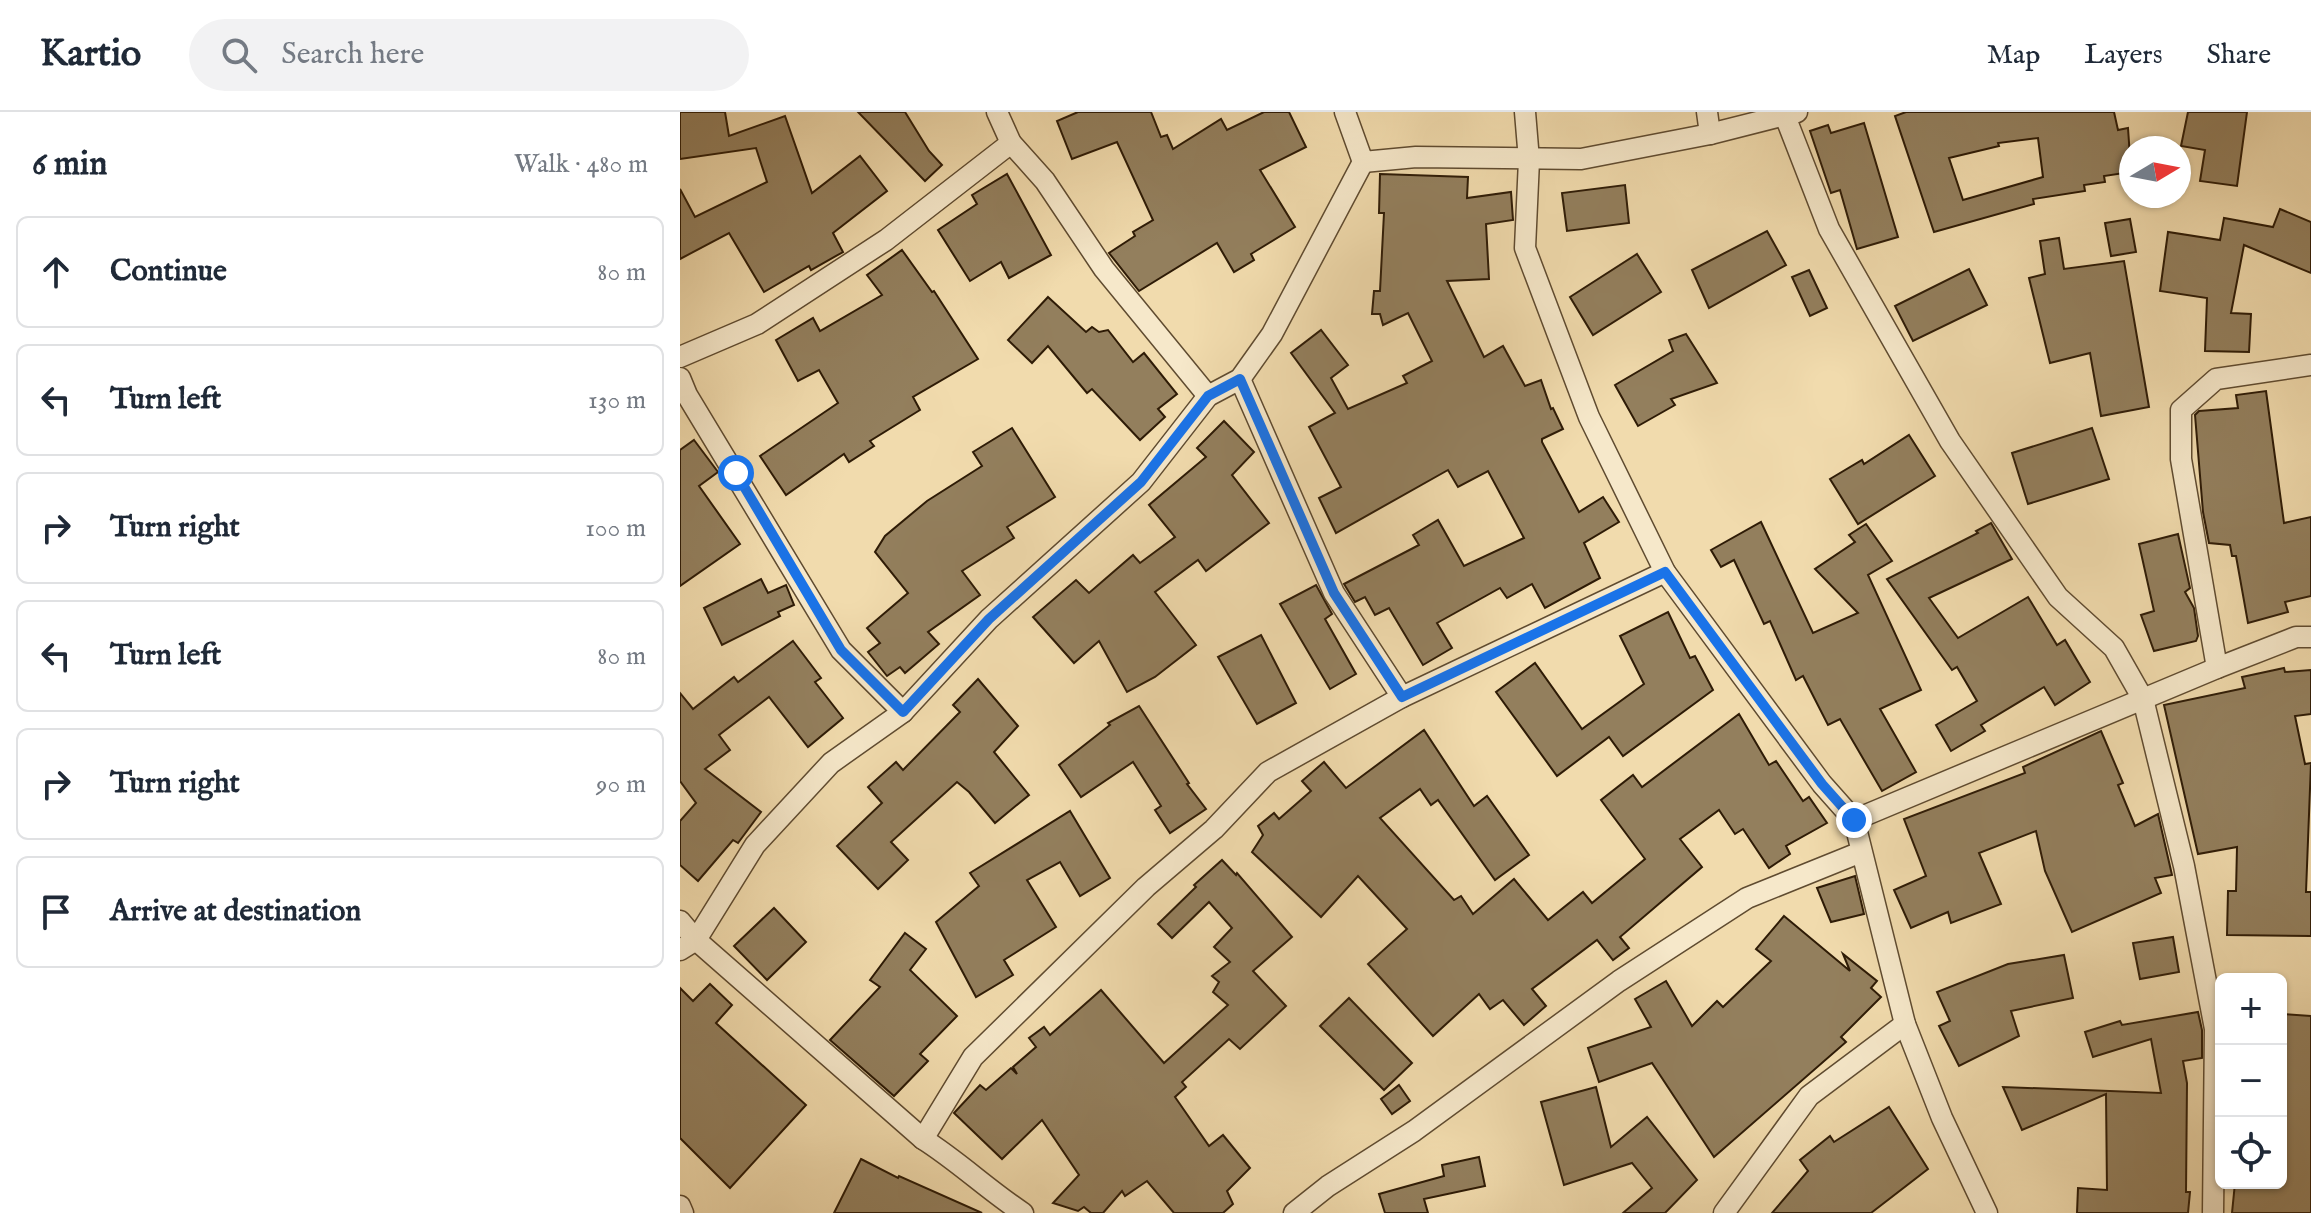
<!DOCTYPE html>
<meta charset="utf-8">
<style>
body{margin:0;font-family:"IM FELL English",serif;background:#f2f2f3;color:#1f2937}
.controls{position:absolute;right:24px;bottom:24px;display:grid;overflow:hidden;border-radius:12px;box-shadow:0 2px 6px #0004}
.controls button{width:72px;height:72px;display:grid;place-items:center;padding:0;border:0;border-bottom:2px solid #e0e1e3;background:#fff;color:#1f2937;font:40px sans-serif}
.compass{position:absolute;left:1439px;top:24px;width:72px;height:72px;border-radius:50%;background:#fff;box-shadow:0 2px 6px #0004;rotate:80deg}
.stop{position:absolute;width:24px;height:24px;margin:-18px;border:6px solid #1a73e8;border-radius:50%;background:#fff}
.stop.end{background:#1a73e8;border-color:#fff;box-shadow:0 2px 8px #0008}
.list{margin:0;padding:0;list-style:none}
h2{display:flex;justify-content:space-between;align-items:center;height:104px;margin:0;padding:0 32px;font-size:34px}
h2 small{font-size:26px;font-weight:400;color:#747a83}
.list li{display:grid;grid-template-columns:52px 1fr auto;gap:24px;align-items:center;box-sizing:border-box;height:112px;margin:0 16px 16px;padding:0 16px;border:2px solid #e0e1e3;border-radius:12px}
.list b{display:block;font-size:30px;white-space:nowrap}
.list em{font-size:26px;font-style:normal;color:#747a83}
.icon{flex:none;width:44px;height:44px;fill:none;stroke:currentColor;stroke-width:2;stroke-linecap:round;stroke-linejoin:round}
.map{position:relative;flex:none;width:1631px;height:1101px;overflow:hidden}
header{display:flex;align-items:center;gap:48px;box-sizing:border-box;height:112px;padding:0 40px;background:#fff;border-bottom:2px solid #e0e1e3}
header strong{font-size:38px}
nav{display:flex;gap:44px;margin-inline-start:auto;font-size:28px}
.search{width:560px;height:72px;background:#f2f2f3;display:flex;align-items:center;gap:20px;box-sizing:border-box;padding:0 28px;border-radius:44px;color:#747a83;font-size:30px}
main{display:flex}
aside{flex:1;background:#fff}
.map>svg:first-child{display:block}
</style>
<header>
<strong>Kartio</strong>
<div class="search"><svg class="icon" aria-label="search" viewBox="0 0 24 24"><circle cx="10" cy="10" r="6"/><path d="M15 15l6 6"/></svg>Search here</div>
<nav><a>Map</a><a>Layers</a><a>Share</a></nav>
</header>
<main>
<aside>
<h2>6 min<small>Walk · 480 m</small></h2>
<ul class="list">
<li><svg class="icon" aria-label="ahead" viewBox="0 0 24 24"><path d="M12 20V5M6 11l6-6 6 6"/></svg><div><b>Continue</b></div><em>80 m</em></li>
<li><svg class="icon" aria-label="left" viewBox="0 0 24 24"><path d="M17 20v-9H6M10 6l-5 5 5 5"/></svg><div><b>Turn left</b></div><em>130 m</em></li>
<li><svg class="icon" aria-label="right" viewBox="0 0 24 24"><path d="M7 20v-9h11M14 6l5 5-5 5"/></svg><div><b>Turn right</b></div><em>100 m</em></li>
<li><svg class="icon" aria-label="left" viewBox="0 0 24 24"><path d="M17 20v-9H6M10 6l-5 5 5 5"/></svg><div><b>Turn left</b></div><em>80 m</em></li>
<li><svg class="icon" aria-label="right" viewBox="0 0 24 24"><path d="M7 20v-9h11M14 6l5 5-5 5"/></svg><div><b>Turn right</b></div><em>90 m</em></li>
<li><svg class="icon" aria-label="arrive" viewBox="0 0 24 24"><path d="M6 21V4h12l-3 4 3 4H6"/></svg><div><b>Arrive at destination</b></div></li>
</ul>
</aside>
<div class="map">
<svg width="1631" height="1101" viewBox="0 0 1631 1101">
<rect width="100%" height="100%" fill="#f1dbad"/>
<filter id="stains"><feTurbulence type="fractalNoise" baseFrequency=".0025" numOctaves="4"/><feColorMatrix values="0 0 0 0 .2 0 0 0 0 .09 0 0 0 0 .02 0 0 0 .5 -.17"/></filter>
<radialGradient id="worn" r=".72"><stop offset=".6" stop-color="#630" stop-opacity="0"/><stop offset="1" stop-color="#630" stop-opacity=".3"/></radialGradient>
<g fill="#937f5d" stroke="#2e1b06" stroke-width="2" fill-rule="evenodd">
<path d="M 0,0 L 45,0 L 49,24 L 105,4 L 132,81 L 180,44 L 207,79 L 153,121 L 163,140 L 131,158 L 129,154 L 84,180 L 49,121 L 0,147 L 0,77 L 15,105 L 87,70 L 76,36 L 0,47 Z"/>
<path d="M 178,0 L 225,0 L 249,39 L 262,53 L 245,69 Z"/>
<path d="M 398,0 L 471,0 L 481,25 L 487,23 L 493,37 L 541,7 L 547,18 L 584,0 L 609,0 L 626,35 L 580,58 L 615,115 L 571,142 L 574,148 L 554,160 L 537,131 L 459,179 L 429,141 L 455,124 L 453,120 L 473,108 L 437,30 L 392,47 L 377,9 Z"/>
<path d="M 1226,0 L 1434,0 L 1438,18 L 1448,16 L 1451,60 L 1424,64 L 1425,70 L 1404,73 L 1405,79 L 1353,87 L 1354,92 L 1254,120 L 1215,4 ZM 1358,26 L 1363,65 L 1283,88 L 1269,46 L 1319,34 L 1318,31 Z"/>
<path d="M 1508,0 L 1567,0 L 1557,74 L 1520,69 L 1525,38 L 1501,34 Z"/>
<path d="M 1184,11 L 1218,125 L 1177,137 L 1160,78 L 1151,81 L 1130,19 L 1148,13 L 1151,21 Z"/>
<path d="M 327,62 L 371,143 L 329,166 L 321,150 L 290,169 L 258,118 L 297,92 L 292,83 Z"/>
<path d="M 700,62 L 788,65 L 787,86 L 831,80 L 833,108 L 806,112 L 809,167 L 767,169 L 804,245 L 823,234 L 845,274 L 861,268 L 871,297 L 873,296 L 883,317 L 862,327 L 862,330 L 899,400 L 923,385 L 939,410 L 904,431 L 920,466 L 865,496 L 852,472 L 827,486 L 820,476 L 757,511 L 772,536 L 743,553 L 709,496 L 695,503 L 685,485 L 675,490 L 664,472 L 739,433 L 733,423 L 758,408 L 784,454 L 844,426 L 808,359 L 778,375 L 768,358 L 656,421 L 639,386 L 661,375 L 629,315 L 655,301 L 611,241 L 641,218 L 668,253 L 651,266 L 668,297 L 727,271 L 723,264 L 752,249 L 728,201 L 703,213 L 700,202 L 692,202 L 694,179 L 700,179 L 704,101 L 699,101 Z"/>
<path d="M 945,73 L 949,111 L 887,119 L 882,81 Z"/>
<path d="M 1600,97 L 1631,110 L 1631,161 L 1564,133 L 1551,201 L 1571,202 L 1569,240 L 1525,239 L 1527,186 L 1480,179 L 1488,120 L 1540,128 L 1544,106 L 1593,115 Z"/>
<path d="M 1450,107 L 1456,140 L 1431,144 L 1425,111 Z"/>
<path d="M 1087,119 L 1106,153 L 1029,196 L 1012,158 Z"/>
<path d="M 1379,126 L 1384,157 L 1444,149 L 1469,295 L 1421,304 L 1410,241 L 1370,251 L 1349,166 L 1365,162 L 1360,129 Z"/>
<path d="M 222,138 L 252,180 L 254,179 L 298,247 L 233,285 L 240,298 L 190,329 L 194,334 L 169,350 L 164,342 L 106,383 L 80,344 L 158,291 L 139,258 L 118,269 L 96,228 L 133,206 L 140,219 L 202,183 L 187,163 Z"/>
<path d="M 957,142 L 981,180 L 913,223 L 890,185 Z"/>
<path d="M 1289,157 L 1307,193 L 1233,229 L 1215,194 Z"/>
<path d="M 1129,158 L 1147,196 L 1130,204 L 1112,165 Z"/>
<path d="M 368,185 L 406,220 L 412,215 L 419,220 L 428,218 L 453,250 L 464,241 L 497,282 L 478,297 L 485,305 L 460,328 L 412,277 L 407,281 L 368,234 L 352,251 L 328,228 Z"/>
<path d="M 1006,222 L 1037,271 L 991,287 L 995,293 L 958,314 L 935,273 L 993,239 L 989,228 Z"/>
<path d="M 1586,279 L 1604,411 L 1631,405 L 1631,484 L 1605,490 L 1608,500 L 1568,511 L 1556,444 L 1552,444 L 1550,433 L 1529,431 L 1523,400 L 1515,303 L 1519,299 L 1558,296 L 1556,283 Z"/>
<path d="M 544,309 L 574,340 L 552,363 L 589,411 L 526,459 L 518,448 L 475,480 L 516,533 L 475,565 L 447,580 L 419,529 L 394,551 L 353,505 L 396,468 L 409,481 L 453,443 L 460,451 L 495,425 L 469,393 L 526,345 L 517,336 Z"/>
<path d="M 332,316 L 375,385 L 327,415 L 334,426 L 282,459 L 300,483 L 248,520 L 259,532 L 225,561 L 220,555 L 207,564 L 188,540 L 200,531 L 187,516 L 228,481 L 195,440 L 205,424 L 247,389 L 302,354 L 293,340 Z"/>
<path d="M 1412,316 L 1429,367 L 1348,392 L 1332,341 Z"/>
<path d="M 1229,323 L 1255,364 L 1178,412 L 1150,367 L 1182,348 L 1184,352 Z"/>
<path d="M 14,328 L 38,360 L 19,374 L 60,432 L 0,474 L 0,338 Z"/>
<path d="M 1081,410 L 1133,521 L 1178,501 L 1135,457 L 1175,430 L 1169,423 L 1186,412 L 1212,449 L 1188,463 L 1241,578 L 1200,597 L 1236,660 L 1202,679 L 1160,607 L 1148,613 L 1123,564 L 1116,568 L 1090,509 L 1084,512 L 1054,448 L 1041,455 L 1031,438 Z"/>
<path d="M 1311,411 L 1332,447 L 1249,486 L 1278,526 L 1348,485 L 1377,533 L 1385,528 L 1410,570 L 1375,593 L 1364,575 L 1301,613 L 1305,619 L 1271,639 L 1256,613 L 1297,589 L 1277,555 L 1272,558 L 1207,467 L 1298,421 L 1296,419 Z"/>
<path d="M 1498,422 L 1510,476 L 1505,480 L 1514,496 L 1518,524 L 1516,529 L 1474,539 L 1461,503 L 1474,499 L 1459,432 Z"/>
<path d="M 81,467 L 88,481 L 106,473 L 114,493 L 98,500 L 100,504 L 42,533 L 24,496 Z"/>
<path d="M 636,473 L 652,502 L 645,507 L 676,562 L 650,577 L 600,492 Z"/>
<path d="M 988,500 L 1010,546 L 1015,544 L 1033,578 L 943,644 L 929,625 L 877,664 L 816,580 L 855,551 L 902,617 L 964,572 L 940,524 Z"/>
<path d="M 581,523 L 616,591 L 577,612 L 538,545 Z"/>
<path d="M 113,529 L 141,566 L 135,570 L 163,606 L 128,635 L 89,585 L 39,623 L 50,638 L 25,657 L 81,700 L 58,731 L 53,728 L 18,769 L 0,753 L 0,709 L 16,691 L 0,669 L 0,581 L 13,597 L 54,565 L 58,570 Z"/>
<path d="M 1604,556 L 1605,560 L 1631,558 L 1631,602 L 1615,604 L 1625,652 L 1631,651 L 1626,780 L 1631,780 L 1631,824 L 1547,823 L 1548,779 L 1556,779 L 1557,735 L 1518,742 L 1484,593 L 1565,576 L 1562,565 Z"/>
<path d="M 298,567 L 338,614 L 314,640 L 349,683 L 315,711 L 289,680 L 277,670 L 211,730 L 228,748 L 198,777 L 157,734 L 202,691 L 188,675 L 216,650 L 223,658 L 280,600 L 273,593 Z"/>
<path d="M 459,594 L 509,671 L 507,672 L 526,697 L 490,721 L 475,698 L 481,694 L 453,650 L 401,685 L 379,653 L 430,613 L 428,611 Z"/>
<path d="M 1059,602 L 1089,653 L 1096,649 L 1123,689 L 1129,685 L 1147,711 L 1106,734 L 1110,742 L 1089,756 L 1063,717 L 1055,722 L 1039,698 L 1000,727 L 1022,755 L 940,825 L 949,836 L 933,848 L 917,828 L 852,877 L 866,894 L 844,913 L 823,888 L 810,897 L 799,882 L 753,924 L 688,852 L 727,817 L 678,764 L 641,805 L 572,740 L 583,723 L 578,714 L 594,701 L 599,707 L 631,679 L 622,669 L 644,650 L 666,676 L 744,618 L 794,694 L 807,684 L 849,743 L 815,768 L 758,688 L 751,693 L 740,677 L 700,706 L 774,788 L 781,784 L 793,802 L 834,767 L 868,808 L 903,780 L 912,791 L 965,747 L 921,688 L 953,663 L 962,675 Z"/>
<path d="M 1421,619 L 1443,671 L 1438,673 L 1455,714 L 1478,702 L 1492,763 L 1475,766 L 1481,781 L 1392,820 L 1365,759 L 1356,719 L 1299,741 L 1321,792 L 1271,811 L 1268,800 L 1231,816 L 1214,778 L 1246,764 L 1224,707 L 1345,661 L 1343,655 Z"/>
<path d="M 390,699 L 430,766 L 400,784 L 380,750 L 347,768 L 376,815 L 324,848 L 333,863 L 296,885 L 256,810 L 299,774 L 290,761 Z"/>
<path d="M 542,748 L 556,763 L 557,761 L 612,825 L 573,859 L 606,894 L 560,937 L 549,927 L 502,970 L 506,975 L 495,985 L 529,1034 L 543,1023 L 570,1056 L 547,1079 L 553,1092 L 543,1101 L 494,1101 L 467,1069 L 445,1084 L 442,1079 L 423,1101 L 411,1101 L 404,1095 L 398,1099 L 373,1091 L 399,1063 L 362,1008 L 322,1047 L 274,1001 L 300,973 L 306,978 L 331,956 L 337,962 L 333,955 L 356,935 L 349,926 L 364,915 L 370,923 L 421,878 L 484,951 L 548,893 L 533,880 L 539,870 L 532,864 L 550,850 L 534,835 L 552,816 L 529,790 L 492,826 L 478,812 L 516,775 L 514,773 Z"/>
<path d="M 1175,764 L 1184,802 L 1151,810 L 1137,776 Z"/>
<path d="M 94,796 L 126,830 L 87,868 L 54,834 Z"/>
<path d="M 1104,804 L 1170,859 L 1163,842 L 1197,869 L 1191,876 L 1201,885 L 1161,925 L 1166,930 L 1034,1045 L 972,951 L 919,970 L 908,936 L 971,915 L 955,887 L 986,869 L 1012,914 L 1037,889 L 1043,895 L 1091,849 L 1076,837 Z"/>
<path d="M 225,821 L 246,837 L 230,858 L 277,904 L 240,942 L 248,949 L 214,984 L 150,928 L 200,875 L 190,868 Z"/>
<path d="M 1493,825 L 1499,860 L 1460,867 L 1453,831 Z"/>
<path d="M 1384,843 L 1393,886 L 1331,899 L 1339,924 L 1279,954 L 1259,914 L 1270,909 L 1257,880 L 1328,852 Z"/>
<path d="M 30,872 L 52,893 L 36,911 L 37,912 L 126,993 L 50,1076 L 0,1026 L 0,876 L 13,889 Z"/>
<path d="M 669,886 L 732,951 L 704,978 L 640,914 Z"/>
<path d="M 1518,900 L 1522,918 L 1522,946 L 1503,949 L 1507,971 L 1506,1080 L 1510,1080 L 1508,1101 L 1397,1101 L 1398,1076 L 1427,1078 L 1426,982 L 1342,1018 L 1323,975 L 1481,981 L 1471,927 L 1413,945 L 1405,920 L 1440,909 L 1442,913 Z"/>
<path d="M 1601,902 L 1631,904 L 1631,1101 L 1552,1101 L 1555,1071 L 1601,1071 Z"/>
<path d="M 719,973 L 730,989 L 712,1002 L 701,987 Z"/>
<path d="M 916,975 L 931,1035 L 967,1005 L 1017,1068 L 985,1101 L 943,1101 L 972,1076 L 952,1051 L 884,1073 L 861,990 Z"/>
<path d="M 1209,995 L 1248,1057 L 1191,1101 L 1092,1101 L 1128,1059 L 1120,1048 L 1150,1024 L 1154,1030 Z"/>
<path d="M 799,1045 L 805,1074 L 744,1087 L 748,1101 L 705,1101 L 699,1082 L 764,1064 L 762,1053 Z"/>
<path d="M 181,1047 L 218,1066 L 219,1064 L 302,1101 L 154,1101 Z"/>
</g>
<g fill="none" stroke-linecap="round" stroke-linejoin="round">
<g stroke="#5f4b30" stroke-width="23">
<g id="minor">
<path d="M 317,0 L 331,31 L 365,69 L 424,157 L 528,284"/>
<path d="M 665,0 L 683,50 L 736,45 L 901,47 L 1030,22 L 1117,0"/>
<path d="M 845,0 L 849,48 L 845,136 L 909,305 L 985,460 L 1142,672 L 1174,708 L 1225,912 L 1262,1006 L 1307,1101"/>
<path d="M 1027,0 L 1030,22"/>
<path d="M 1105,4 L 1149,117 L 1270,329 L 1378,485 L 1434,536 L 1463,587 L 1504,754 L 1535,917 L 1533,1101"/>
<path d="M 0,245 L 77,212 L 206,128 L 331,31"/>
<path d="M 0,266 L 7,283 L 161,538 L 223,600"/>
<path d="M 560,267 L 654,481 L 722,585"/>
<path d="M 1537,556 L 1501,347 L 1501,298 L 1536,267 L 1631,253"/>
<path d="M 1174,708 L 1537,556 L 1616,525 L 1631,525"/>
<path d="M 0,809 L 16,828 L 243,1027 C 278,1049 308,1078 343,1101"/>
<path d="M 0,838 L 16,828 L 75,733 L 151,651 L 223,600 L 309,507 L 461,370 L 528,284 L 560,267 L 592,222 L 683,50"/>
<path d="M 243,1027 L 293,945 L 466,775 L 534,717 L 588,660 L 722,585 L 985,460"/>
<path d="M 0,1094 L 3,1101"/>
<path d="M 614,1101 L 648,1074 L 734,1019 L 939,869 L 1067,786 L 1181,740"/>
<path d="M 1044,1101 L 1129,984 L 1225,912"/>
</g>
</g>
<use href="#minor" stroke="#f6e8ca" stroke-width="20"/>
</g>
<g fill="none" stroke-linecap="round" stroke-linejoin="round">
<path stroke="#1a73e8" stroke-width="10" d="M 56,361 L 161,538 L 223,600 L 309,507 L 461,370 L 528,284 L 560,267 L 654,481 L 722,585 L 985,460 L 1142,672 L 1174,708"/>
</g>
<rect width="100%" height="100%" filter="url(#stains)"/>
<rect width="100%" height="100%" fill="url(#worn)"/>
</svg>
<div class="controls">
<button>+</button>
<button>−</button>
<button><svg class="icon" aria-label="locate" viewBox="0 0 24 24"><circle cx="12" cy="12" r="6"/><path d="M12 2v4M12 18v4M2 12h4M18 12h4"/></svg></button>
</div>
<svg class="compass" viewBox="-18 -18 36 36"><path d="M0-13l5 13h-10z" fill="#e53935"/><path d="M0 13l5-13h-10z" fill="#747a83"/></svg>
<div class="stop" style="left:56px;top:361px"></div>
<div class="stop end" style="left:1174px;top:708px"></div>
</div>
</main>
